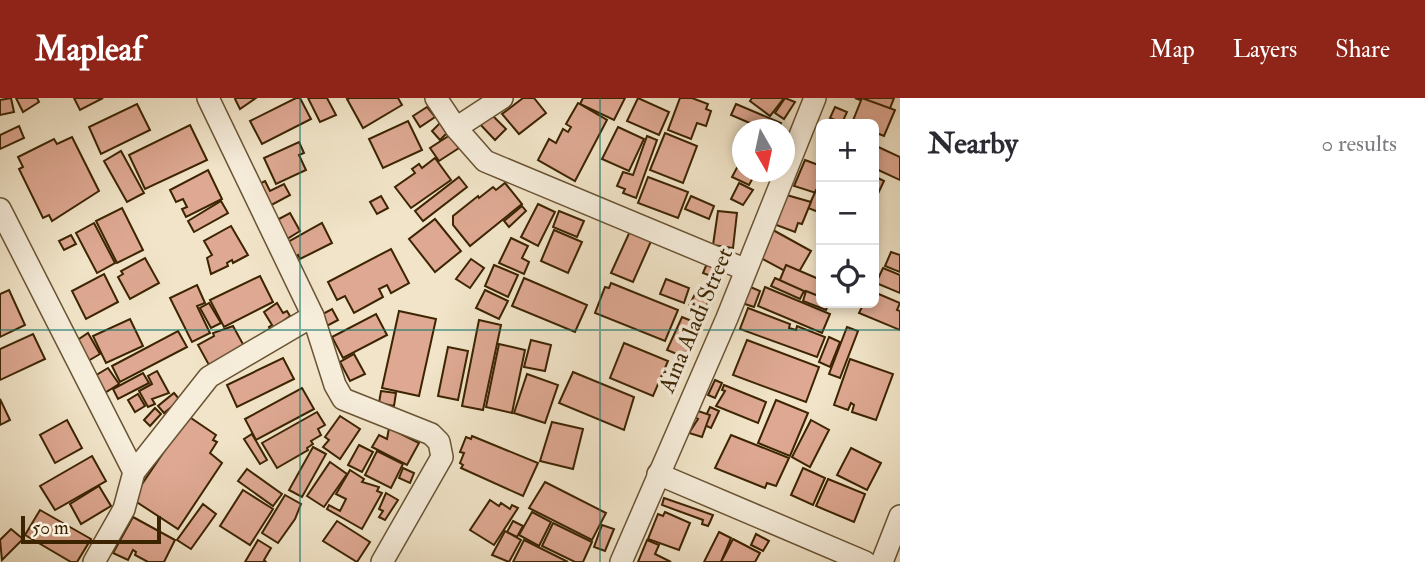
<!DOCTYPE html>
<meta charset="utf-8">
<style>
body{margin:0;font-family:"IM FELL Double Pica",serif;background:#f2f2f3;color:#2b2b33}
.controls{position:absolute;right:21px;top:21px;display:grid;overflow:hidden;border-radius:10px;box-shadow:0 4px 10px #0003}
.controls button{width:63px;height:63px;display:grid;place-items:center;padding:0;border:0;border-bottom:2px solid #e1e1e2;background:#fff;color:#2b2b33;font:35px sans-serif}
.compass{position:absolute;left:732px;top:21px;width:63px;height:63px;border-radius:50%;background:#fff;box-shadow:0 4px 10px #0003;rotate:171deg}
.scale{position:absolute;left:21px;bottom:18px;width:140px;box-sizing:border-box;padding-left:7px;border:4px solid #3c2401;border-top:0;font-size:19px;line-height:24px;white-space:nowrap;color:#3c2401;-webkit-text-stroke:5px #f6eddb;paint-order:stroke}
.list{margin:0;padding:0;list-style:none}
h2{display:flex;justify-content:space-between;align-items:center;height:91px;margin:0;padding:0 28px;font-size:30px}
h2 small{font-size:23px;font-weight:400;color:#7c7c81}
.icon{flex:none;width:38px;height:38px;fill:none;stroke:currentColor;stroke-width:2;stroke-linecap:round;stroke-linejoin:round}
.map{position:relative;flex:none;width:900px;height:464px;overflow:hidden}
header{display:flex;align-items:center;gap:42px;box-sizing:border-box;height:98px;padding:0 35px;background:#8f2418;color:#fff}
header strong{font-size:33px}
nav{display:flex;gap:38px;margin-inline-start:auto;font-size:24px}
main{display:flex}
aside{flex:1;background:#fff}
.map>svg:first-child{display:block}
</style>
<header>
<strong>Mapleaf</strong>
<nav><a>Map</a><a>Layers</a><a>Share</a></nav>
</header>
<main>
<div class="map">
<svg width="900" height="464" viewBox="0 0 900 464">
<rect width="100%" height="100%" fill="#f1e4c8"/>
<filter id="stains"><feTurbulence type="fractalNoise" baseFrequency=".00286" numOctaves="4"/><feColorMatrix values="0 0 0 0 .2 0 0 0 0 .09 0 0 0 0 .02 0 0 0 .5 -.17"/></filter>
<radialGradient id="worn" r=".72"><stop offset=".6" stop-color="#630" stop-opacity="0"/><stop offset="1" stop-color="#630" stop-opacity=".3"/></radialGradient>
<g fill="#dea892" stroke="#3c2401" stroke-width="2">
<path d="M 11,0 L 14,14 L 0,17 L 0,2 Z"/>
<path d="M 16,0 L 37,0 L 39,4 L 23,14 Z"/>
<path d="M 74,0 L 103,0 L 80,12 Z"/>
<path d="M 256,0 L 240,11 L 235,1 L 236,0 Z"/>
<path d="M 296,0 L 300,0 L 311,21 L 262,46 L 250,23 Z"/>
<path d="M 308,0 L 327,0 L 336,17 L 320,24 Z"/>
<path d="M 350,0 L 398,0 L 402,7 L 363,30 L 347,1 Z"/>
<path d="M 523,0 L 534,0 L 546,15 L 519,36 L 502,16 Z"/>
<path d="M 583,0 L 625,0 L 614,22 L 580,6 Z"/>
<path d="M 638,0 L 669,14 L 659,37 L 627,23 Z"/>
<path d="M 680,0 L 692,0 L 708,6 L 706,11 L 711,13 L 706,28 L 697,25 L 691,41 L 668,32 Z"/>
<path d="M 752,0 L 784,0 L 770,18 L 750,3 Z"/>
<path d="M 785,0 L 795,4 L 784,21 L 775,15 Z"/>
<path d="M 855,0 L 894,0 L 889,13 Z"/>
<path d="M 862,0 L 895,12 L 884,38 L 874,34 L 874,26 L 852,25 Z"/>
<path d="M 578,5 L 607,22 L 575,83 L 538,62 L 549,41 L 556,45 L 563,31 L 568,34 L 571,29 L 566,26 Z"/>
<path d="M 137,6 L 150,32 L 101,56 L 89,29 Z"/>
<path d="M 736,6 L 781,25 L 779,32 L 766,32 L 731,17 Z"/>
<path d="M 427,9 L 435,19 L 420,29 L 413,18 Z"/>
<path d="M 835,9 L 847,14 L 842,25 L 830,20 Z"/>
<path d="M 488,13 L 506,31 L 495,42 L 477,23 Z"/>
<path d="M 408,23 L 422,52 L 383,70 L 369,41 Z"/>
<path d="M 440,25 L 449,33 L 440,42 L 432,33 Z"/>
<path d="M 190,27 L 207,62 L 145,91 L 129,57 Z"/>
<path d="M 19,28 L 24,40 L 0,51 L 0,37 Z"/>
<path d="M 618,29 L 644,41 L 629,73 L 602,61 Z"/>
<path d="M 665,35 L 697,48 L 683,85 L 650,72 Z"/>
<path d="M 450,37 L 459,50 L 439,63 L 430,50 Z"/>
<path d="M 647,38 L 657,42 L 636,100 L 623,95 L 625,91 L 617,88 L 623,74 L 633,77 Z"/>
<path d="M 72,39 L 99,93 L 52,123 L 49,117 L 43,120 L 19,71 L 23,69 L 18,59 L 54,41 L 57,46 Z"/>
<path d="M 299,44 L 304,55 L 299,57 L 306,72 L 276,86 L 264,60 Z"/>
<path d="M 874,47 L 900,59 L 900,82 L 874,70 Z"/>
<path d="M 121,53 L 144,95 L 127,104 L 104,63 Z"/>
<path d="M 435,60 L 451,82 L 411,110 L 395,89 L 415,75 L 412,71 L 419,66 L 422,70 Z"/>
<path d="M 805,62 L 821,68 L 819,96 L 794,88 Z"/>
<path d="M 740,64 L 743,74 L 756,74 L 749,87 L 732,79 Z"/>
<path d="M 208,72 L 222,101 L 186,119 L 182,111 L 187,109 L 183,101 L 176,104 L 170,92 Z"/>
<path d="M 874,78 L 884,83 L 874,104 Z"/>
<path d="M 459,79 L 467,89 L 423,123 L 415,113 Z"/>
<path d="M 648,79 L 688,94 L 678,120 L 638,105 Z"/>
<path d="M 265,83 L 270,93 L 284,86 L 290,97 L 266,110 L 255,88 Z"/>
<path d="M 505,85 L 522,106 L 470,148 L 453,127 L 453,118 L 478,98 L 479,100 L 493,89 L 496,92 Z"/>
<path d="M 739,85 L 753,92 L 743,107 L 731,101 Z"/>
<path d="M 816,92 L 821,94 L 821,115 L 808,110 Z"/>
<path d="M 783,96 L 811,104 L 802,126 L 798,125 L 795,134 L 771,125 Z"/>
<path d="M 381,98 L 388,110 L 377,116 L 370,104 Z"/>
<path d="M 691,98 L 714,108 L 709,121 L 685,111 Z"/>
<path d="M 221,103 L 228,115 L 194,134 L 188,123 Z"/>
<path d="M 538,106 L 555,114 L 538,148 L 521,139 Z"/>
<path d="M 522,108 L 526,113 L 509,129 L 504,123 Z"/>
<path d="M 122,110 L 143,152 L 117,165 L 96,123 Z"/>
<path d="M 559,113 L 584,123 L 577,139 L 553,129 Z"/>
<path d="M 718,113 L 737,115 L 733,150 L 713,147 Z"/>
<path d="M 290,115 L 300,133 L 287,141 L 277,122 Z"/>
<path d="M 435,121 L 461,153 L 435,174 L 409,141 Z"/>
<path d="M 94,125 L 115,165 L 97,175 L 76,135 Z"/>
<path d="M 322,125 L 332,145 L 300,161 L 298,157 L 295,159 L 288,144 Z"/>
<path d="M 231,128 L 248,157 L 233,165 L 232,162 L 227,165 L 228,168 L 211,176 L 207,160 L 212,157 L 204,143 Z"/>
<path d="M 631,131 L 652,141 L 633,184 L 611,175 Z"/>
<path d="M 554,132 L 582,144 L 568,175 L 541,163 Z"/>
<path d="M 773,132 L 811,153 L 796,179 L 759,159 Z"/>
<path d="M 71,137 L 76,146 L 64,152 L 59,143 Z"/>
<path d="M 511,140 L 528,148 L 522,160 L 529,164 L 524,176 L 499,165 Z"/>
<path d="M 391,151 L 409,185 L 391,195 L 387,187 L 379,191 L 383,199 L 354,215 L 345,198 L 337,202 L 328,184 Z"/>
<path d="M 891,154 L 900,157 L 900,174 L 885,168 Z"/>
<path d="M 145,160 L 159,185 L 130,201 L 118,179 L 123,176 L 121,173 Z"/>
<path d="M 471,161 L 484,170 L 470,190 L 456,181 Z"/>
<path d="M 708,163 L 722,169 L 718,181 L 703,175 Z"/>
<path d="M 494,167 L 518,177 L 508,199 L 485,188 Z"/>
<path d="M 786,167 L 821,182 L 821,201 L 779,184 Z"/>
<path d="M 883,170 L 900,177 L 900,195 L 876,185 Z"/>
<path d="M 104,176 L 118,204 L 86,221 L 72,193 Z"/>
<path d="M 260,178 L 273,204 L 224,229 L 210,202 Z"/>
<path d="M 524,180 L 587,207 L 575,234 L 512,208 Z"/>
<path d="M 775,180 L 804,193 L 800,201 L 771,188 Z"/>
<path d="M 666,181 L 689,190 L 684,205 L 660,196 Z"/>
<path d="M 611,185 L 678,212 L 665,243 L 595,215 L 605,189 L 609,190 Z"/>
<path d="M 197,187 L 205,205 L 197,208 L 210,235 L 192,244 L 170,200 Z"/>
<path d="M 748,188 L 760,193 L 754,209 L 742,205 Z"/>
<path d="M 765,189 L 830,216 L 822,235 L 758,208 Z"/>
<path d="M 9,192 L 25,227 L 0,239 L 0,196 Z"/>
<path d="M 485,192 L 508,203 L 499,221 L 476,210 Z"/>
<path d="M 806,193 L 821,199 L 821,205 L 829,205 L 826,212 L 803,203 Z"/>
<path d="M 696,194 L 710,200 L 703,214 L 689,208 Z"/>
<path d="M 874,194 L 900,205 L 897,212 L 900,213 L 900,232 L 859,215 L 864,205 L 874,205 Z"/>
<path d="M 209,205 L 221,225 L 211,230 L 200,210 Z"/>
<path d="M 277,205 L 283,215 L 287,213 L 290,218 L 271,232 L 269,229 L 272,227 L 264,214 Z"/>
<path d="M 748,210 L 790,226 L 789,230 L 796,232 L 797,228 L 825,239 L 817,259 L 740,231 Z"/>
<path d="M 332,211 L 338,222 L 325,229 L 319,218 Z"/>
<path d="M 399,213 L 436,221 L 419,298 L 382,290 Z"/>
<path d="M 376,216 L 387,237 L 343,260 L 332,239 Z"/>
<path d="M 682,219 L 699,226 L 684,259 L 667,252 Z"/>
<path d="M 130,221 L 143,248 L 106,265 L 93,238 Z"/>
<path d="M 479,222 L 501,227 L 483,312 L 462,308 Z"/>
<path d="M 233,228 L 244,248 L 209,267 L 198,247 L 214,238 L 213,235 Z"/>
<path d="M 847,229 L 858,233 L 840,280 L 829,276 Z"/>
<path d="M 178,233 L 187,249 L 120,284 L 112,268 Z"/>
<path d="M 88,235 L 100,256 L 88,263 L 76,243 Z"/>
<path d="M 33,236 L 45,261 L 0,282 L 0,251 Z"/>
<path d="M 829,239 L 840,244 L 830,269 L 819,264 Z"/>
<path d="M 531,242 L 551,247 L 545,273 L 524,269 Z"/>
<path d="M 747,242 L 819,269 L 806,304 L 733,277 Z"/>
<path d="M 624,245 L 668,263 L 653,298 L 610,280 Z"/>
<path d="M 499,246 L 525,252 L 512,315 L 486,309 Z"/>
<path d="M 448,249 L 468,253 L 458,302 L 438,298 Z"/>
<path d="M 354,256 L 365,276 L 350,283 L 340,264 Z"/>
<path d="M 283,260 L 294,281 L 237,309 L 227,287 Z"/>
<path d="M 850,261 L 893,276 L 876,322 L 852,314 L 854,307 L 851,305 L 848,312 L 834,307 Z"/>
<path d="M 108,270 L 119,286 L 103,296 L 93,279 Z"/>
<path d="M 157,273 L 169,295 L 152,301 L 155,306 L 148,309 L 139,293 L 152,286 L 148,278 Z"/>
<path d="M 573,274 L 634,299 L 624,332 L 559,305 Z"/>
<path d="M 143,275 L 149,285 L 118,301 L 113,291 Z"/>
<path d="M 527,276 L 558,287 L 545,325 L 514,315 Z"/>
<path d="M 715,282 L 722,285 L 715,300 L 708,297 Z"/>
<path d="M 724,287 L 766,304 L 758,325 L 716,308 L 725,293 L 722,292 Z"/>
<path d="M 302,290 L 314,311 L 256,342 L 245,321 Z"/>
<path d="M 381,293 L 396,295 L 394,308 L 379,305 Z"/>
<path d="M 174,295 L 180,302 L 164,315 L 158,308 Z"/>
<path d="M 138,296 L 145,308 L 135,314 L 128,302 Z"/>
<path d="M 0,301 L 10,322 L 0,327 Z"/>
<path d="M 776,302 L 808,315 L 790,358 L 758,345 Z"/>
<path d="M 710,309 L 719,313 L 711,330 L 702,326 Z"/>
<path d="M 155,310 L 161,316 L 150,328 L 144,322 Z"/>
<path d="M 698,313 L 710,317 L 702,339 L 689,335 L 698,321 L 695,319 Z"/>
<path d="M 317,314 L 325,327 L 318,331 L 321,337 L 311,343 L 313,346 L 307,350 L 308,352 L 277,370 L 262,345 Z"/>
<path d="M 188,318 L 216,337 L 213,342 L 217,344 L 210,355 L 222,365 L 178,431 L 132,401 Z"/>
<path d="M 340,318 L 360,331 L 340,361 L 323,349 L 329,342 L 325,339 Z"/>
<path d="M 67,322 L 82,350 L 55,365 L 40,337 Z"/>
<path d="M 811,322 L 829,332 L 810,369 L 792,359 Z"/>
<path d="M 552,324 L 583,331 L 573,371 L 540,363 Z"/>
<path d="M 389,330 L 419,345 L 407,367 L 372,349 L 379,337 L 387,341 Z"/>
<path d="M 252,336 L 267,362 L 260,366 L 244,341 Z"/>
<path d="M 731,337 L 789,360 L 776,388 L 767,385 L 765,390 L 715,370 Z"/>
<path d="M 472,338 L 538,365 L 523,398 L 461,370 L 463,367 L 460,365 L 464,355 L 460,354 L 466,339 L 471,341 Z"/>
<path d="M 359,347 L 373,354 L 362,374 L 348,367 Z"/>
<path d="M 313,349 L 326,356 L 302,399 L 289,392 Z"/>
<path d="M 851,350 L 881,365 L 867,392 L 837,377 Z"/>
<path d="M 377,353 L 403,366 L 391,390 L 365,377 Z"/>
<path d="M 92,358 L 106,383 L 55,412 L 40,388 Z"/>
<path d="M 330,364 L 347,376 L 324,409 L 307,398 Z"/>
<path d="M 403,370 L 414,375 L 410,385 L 399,380 Z"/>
<path d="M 803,370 L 825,380 L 813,407 L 791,397 Z"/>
<path d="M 247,371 L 282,396 L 273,408 L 238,383 Z"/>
<path d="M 350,372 L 364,381 L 362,384 L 379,389 L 377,393 L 382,395 L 362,431 L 327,411 L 329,407 L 340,413 L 346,401 L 336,396 Z"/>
<path d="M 828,381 L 865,396 L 854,424 L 816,408 Z"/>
<path d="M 545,384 L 606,415 L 592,442 L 529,410 Z"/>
<path d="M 99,388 L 111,408 L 81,426 L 70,406 Z"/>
<path d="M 243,392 L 273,411 L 250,447 L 220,428 Z"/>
<path d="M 386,395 L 398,402 L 385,422 L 379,419 L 383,413 L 379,411 Z"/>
<path d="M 285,397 L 301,406 L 295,421 L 278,445 L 262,435 Z"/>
<path d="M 664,400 L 713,417 L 710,424 L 708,428 L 702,426 L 703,422 L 662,407 Z"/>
<path d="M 490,402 L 499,408 L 501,405 L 510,411 L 512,407 L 518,410 L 494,447 L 470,432 Z"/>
<path d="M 203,406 L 216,416 L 191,451 L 177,442 Z"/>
<path d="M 40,412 L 91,441 L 77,464 L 71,464 L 25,437 Z"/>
<path d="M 532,414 L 551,424 L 539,448 L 519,437 Z"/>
<path d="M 665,414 L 690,425 L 679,452 L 648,441 L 658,416 L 663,418 Z"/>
<path d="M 133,419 L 175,442 L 164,464 L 148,464 L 135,457 L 136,454 L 133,452 L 128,462 L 113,455 Z"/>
<path d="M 337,423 L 370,444 L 357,464 L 323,443 Z"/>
<path d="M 513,423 L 523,428 L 517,439 L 507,434 Z"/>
<path d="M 553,425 L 592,444 L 583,464 L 575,464 L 542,448 Z"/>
<path d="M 602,427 L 614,431 L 605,453 L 594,449 Z"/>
<path d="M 11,431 L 23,441 L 2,462 L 0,442 Z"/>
<path d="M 505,433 L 521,442 L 509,464 L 492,457 Z"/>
<path d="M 719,434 L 731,440 L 721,464 L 704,464 Z"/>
<path d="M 756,436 L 769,443 L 763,453 L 751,447 Z"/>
<path d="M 733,441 L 760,455 L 755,464 L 721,464 Z"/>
<path d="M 258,442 L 271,450 L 264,462 L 266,464 L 245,464 Z"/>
<path d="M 524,442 L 568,464 L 513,464 Z"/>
<path d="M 647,442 L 659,447 L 655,456 L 671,464 L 638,464 Z"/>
</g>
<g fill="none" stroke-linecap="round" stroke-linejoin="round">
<g stroke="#695433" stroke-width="24">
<g id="minor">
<path d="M 208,0 L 313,218 L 335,287 L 343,301 L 431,336 L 439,344 L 442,359 L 382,464"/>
<path d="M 436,0 L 456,30 L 485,63 L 744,171"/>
<path d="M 456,30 L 502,0"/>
<path d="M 0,111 L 134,374"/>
<path d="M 658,376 L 865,464"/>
<path d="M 94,464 L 124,411 L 134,374 L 209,279 L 313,218"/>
<path d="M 621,464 L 727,220 L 815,0"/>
<path d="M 882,464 L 900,418"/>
</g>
</g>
<use href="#minor" stroke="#f6eddb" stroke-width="21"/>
</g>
<path fill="none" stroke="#0f766e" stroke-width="2" stroke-opacity="0.55" d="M 300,0 L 300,464M 600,0 L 600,464M 0,232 L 900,232"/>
<g text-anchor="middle" stroke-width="7" stroke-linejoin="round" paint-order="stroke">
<g font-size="23" fill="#3c2401" stroke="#f6eddb">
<text transform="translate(695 222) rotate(-67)" y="8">Aina Aladi Street</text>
</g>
</g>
<rect width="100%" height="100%" filter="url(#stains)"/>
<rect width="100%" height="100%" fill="url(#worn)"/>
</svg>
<div class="controls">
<button>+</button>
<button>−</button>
<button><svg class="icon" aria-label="locate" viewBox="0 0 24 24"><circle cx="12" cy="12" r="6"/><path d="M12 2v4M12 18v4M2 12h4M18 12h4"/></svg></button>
</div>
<svg class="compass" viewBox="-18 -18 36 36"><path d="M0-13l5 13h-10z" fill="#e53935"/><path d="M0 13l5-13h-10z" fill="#7c7c81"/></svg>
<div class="scale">50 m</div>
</div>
<aside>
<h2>Nearby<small>0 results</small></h2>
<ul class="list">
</ul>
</aside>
</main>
